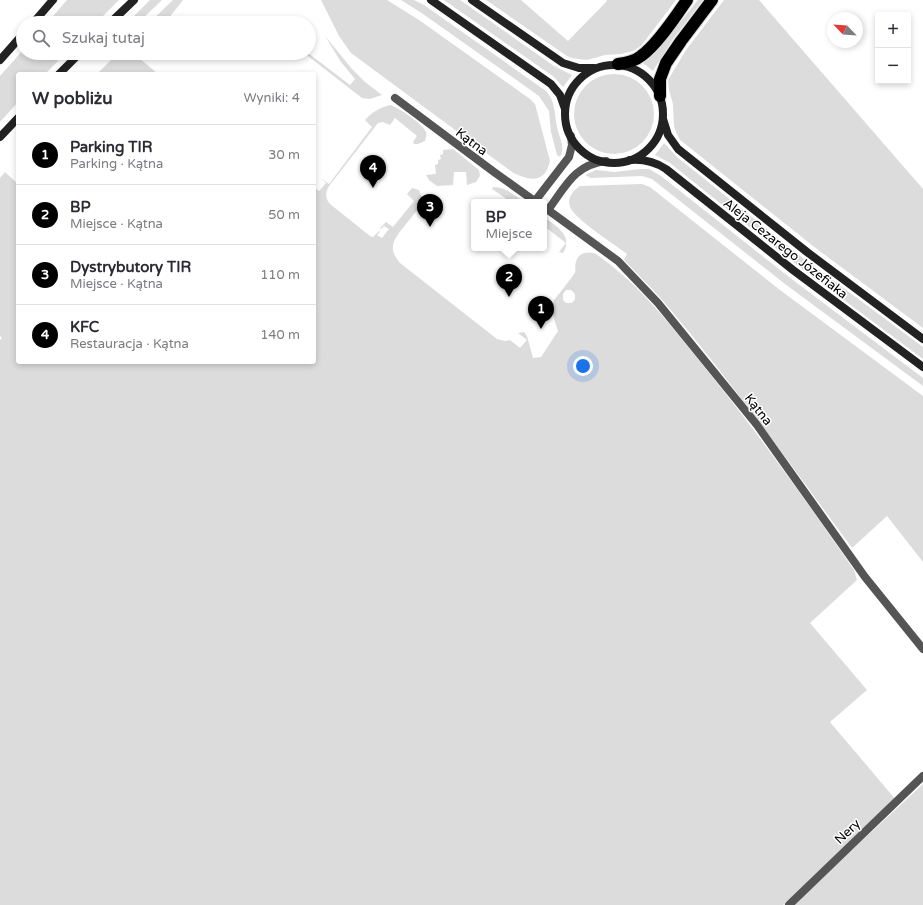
<!DOCTYPE html>
<html lang="pl">
<meta charset="utf-8">
<style>
body{margin:0;font-family:"Varela Round",sans-serif;background:#f2f2f3;color:#2b2b33}
.controls{position:absolute;right:12px;top:12px;display:grid;overflow:hidden;border-radius:4px;box-shadow:0 2px 6px #0003}
.controls button{width:36px;height:36px;display:grid;place-items:center;padding:0;border:0;border-bottom:1px solid #e1e1e2;background:#fff;color:#2b2b33;font:20px sans-serif}
.compass{position:absolute;left:827px;top:12px;width:36px;height:36px;border-radius:50%;background:#fff;box-shadow:0 2px 6px #0003;rotate:295deg}
.you{position:absolute;left:583px;top:366px;width:14px;height:14px;margin:-10px;border:3px solid #fff;border-radius:50%;background:#1a73e8;box-shadow:0 0 0 6px #1a73e833}
.badge{display:grid;place-items:center;width:26px;height:26px;border-radius:50%;background:#000;color:#fff;font-size:13px;font-weight:700}
.pin{position:absolute;translate:-50% -33px;filter:drop-shadow(0 1px 2px #0008)}
.pin::after{content:'';position:absolute;top:21px;width:14px;height:12px;background:inherit;clip-path:polygon(0 0,100% 0,50% 100%)}
.popup{position:absolute;left:471px;top:199px;width:76px;height:52px;box-sizing:border-box;display:grid;place-content:center;border-radius:4px;background:#fff;filter:drop-shadow(0 1px 3px #0005);font-size:13px;white-space:nowrap;color:#7c7c81}
.popup b{font-size:15px;color:#2b2b33}
.popup::after{content:'';position:absolute;left:50%;top:100%;margin-left:-8px;border:8px solid transparent;border-top-color:#fff}
.list{margin:0;padding:0;list-style:none}
h2{display:flex;justify-content:space-between;align-items:center;height:52px;margin:0;padding:0 16px;font-size:17px}
h2 small{font-size:13px;font-weight:400;color:#7c7c81}
.list li{display:grid;grid-template-columns:26px 1fr auto;gap:12px;align-items:center;box-sizing:border-box;height:60px;padding:0 16px;border-top:1px solid #e1e1e2}
.list b{display:block;font-size:15px;white-space:nowrap}
.list p{margin:0;font-size:13px;white-space:nowrap;color:#7c7c81}
.list em{font-size:13px;font-style:normal;color:#7c7c81}
.icon{flex:none;width:22px;height:22px;fill:none;stroke:currentColor;stroke-width:2;stroke-linecap:round;stroke-linejoin:round}
.map{position:relative;flex:none;width:923px;height:905px;overflow:hidden}
.search{position:absolute;background:#fff;box-shadow:0 2px 6px #0003;left:16px;top:16px;width:300px;height:44px;display:flex;align-items:center;gap:10px;box-sizing:border-box;padding:0 14px;border-radius:22px;color:#7c7c81;font-size:15px}
.panel{position:absolute;background:#fff;box-shadow:0 2px 6px #0003;left:16px;top:72px;width:300px;height:292px;border-radius:4px}
.map>svg:first-child{display:block}
</style>
<div class="map">
<svg width="923" height="905" viewBox="0 0 923 905">
<rect width="100%" height="100%" fill="#fff"/>
<g fill="#dcdcdc" fill-rule="evenodd">
<path d="M 67,0 L 119,0 L 96,23 L 47,23 Z"/>
<path d="M 150,0 L 162,0 L 138,23 L 127,23 Z"/>
<path d="M 173,0 L 183,0 L 165,23 L 149,23 Z"/>
<path d="M 321,0 L 387,0 L 419,20 L 530,99 L 535,104 L 550,161 C 545,184 529,181 512,172 L 351,53 L 339,36 Z"/>
<path d="M 401,0 L 414,0 L 424,5 L 546,91 C 556,102 554,113 557,127 C 559,138 566,146 560,157 L 557,155 L 551,132 L 549,111 L 539,96 L 423,14 Z"/>
<path d="M 444,0 L 460,0 L 554,66 L 572,75 L 563,87 L 554,77 Z"/>
<path d="M 486,0 L 521,0 L 568,41 L 607,1 L 606,0 L 676,0 L 641,46 L 633,51 L 621,54 L 605,55 L 587,60 L 571,58 L 567,56 Z"/>
<path d="M 698,0 L 703,0 L 673,39 L 653,71 L 643,63 L 656,52 Z"/>
<path d="M 724,0 L 759,0 L 923,189 L 923,328 L 813,246 L 689,147 L 680,140 L 676,132 L 674,126 L 673,104 L 669,90 L 668,80 L 686,50 Z"/>
<path d="M 325,36 L 352,69 L 365,82 L 382,95 L 370,99 L 362,98 L 304,53 L 308,53 L 350,85 L 355,79 L 341,62 Z"/>
<path d="M 23,50 L 23,53 L 66,53 L 45,74 L 18,74 L 18,102 L 0,122 L 0,76 Z"/>
<path d="M 118,53 L 133,53 L 158,74 L 97,74 Z"/>
<circle cx="614" cy="114" r="40"/>
<path d="M 390,105 C 398,107 423,124 426,132 C 427,135 426,137 425,141 L 418,144 L 414,144 L 413,142 L 417,136 L 395,118 L 390,125 L 383,122 L 378,123 L 329,186 C 325,193 325,198 330,204 L 370,236 L 373,237 L 379,231 L 380,232 L 377,235 L 382,238 L 389,229 L 384,226 L 381,229 L 380,228 L 386,222 L 393,227 L 414,201 L 407,194 L 412,188 L 419,190 L 423,200 L 422,204 C 416,211 411,218 406,224 C 395,238 386,247 400,263 L 497,339 L 505,341 L 510,340 L 520,348 L 527,340 L 518,333 L 524,332 L 527,336 L 533,358 L 541,357 L 558,331 C 555,321 550,310 554,300 C 561,291 568,283 574,274 C 577,270 574,267 576,262 C 578,252 589,251 596,254 C 639,284 668,322 701,363 C 755,429 805,499 854,570 L 857,580 L 810,623 L 867,690 L 830,722 L 896,800 L 783,905 L 0,905 L 0,340 L 2,338 L 0,336 L 0,178 L 5,172 L 17,183 L 18,181 L 18,362 L 314,362 L 314,187 L 319,191 L 326,183 L 320,178 L 329,184 L 372,127 L 365,120 C 372,112 379,108 390,105 ZM 566,290 L 571,290 L 575,294 L 575,299 L 572,303 L 566,303 L 563,300 L 563,294 Z"/>
<path d="M 664,143 L 677,157 L 803,258 L 923,347 L 923,359 L 797,265 L 670,163 L 655,155 Z"/>
<path d="M 453,149 L 479,170 L 480,176 L 476,182 L 467,185 L 466,172 L 454,172 L 453,185 L 437,186 L 429,180 L 426,175 L 436,174 L 435,165 L 438,164 L 438,160 L 441,159 L 440,155 L 443,154 L 443,150 Z"/>
<path d="M 640,169 L 649,169 L 661,176 L 789,277 L 923,378 L 923,386 L 785,284 L 652,179 L 642,176 L 591,178 L 585,175 L 596,170 L 615,172 Z"/>
<path d="M 642,184 L 650,187 L 780,290 L 923,396 L 923,562 L 887,516 L 852,548 C 791,465 731,381 664,302 C 651,287 637,274 624,260 L 627,254 C 614,244 579,222 571,209 C 566,200 572,191 580,186 Z"/>
<path d="M 493,187 C 506,187 514,195 524,202 L 511,202 L 492,189 Z"/>
<path d="M 544,217 C 556,226 574,236 563,253 L 559,252 L 566,243 L 544,226 Z"/>
<path d="M 923,784 L 923,905 L 794,905 L 808,891 Z"/>
</g>
<g fill="none" stroke-linecap="round" stroke-linejoin="round">
<g stroke="#dbdbdb" stroke-width="14">
<g id="highway">
<path d="M 618,64 C 626,63 635,61 641,56 C 657,45 676,16 687,0"/>
<path d="M 660,96 L 660,79 L 666,63 L 681,41 L 712,0"/>
</g>
</g>
<g stroke="#555" stroke-width="8">
<path d="M 395,98 L 494,172 L 536,202"/>
<path d="M 535,201 L 569,157 L 572,145 L 571,136"/>
<path d="M 544,207 L 618,261 L 658,303 L 757,425 L 865,577 L 923,649"/>
<path d="M 548,210 C 566,186 574,165 606,161"/>
<path d="M 789,905 L 923,776"/>
</g>
<g stroke="#222" stroke-width="8">
<path d="M 431,0 L 551,84 L 560,95 L 565,109"/>
<path d="M 472,0 L 563,63 L 579,68 L 594,68"/>
<path d="M 33,23 L 53,0"/>
<path d="M 110,23 L 134,0"/>
<path d="M 0,60 L 23,34"/>
<circle cx="614" cy="114" r="49"/>
<path d="M 59,74 L 80,53"/>
<path d="M 663,119 L 668,135 L 678,149 L 807,252 L 923,339"/>
<path d="M 0,137 L 18,118"/>
<path d="M 630,160 C 643,159 654,161 666,169 L 793,270 L 923,367"/>
</g>
<use href="#highway" stroke="#000" stroke-width="12"/>
</g>
<g text-anchor="middle" stroke-width="3" stroke-linejoin="round" paint-order="stroke">
<g font-size="13" fill="#000" stroke="#fff">
<text transform="translate(472 141) rotate(37)" y="5">Kątna</text>
<text transform="translate(786 248) rotate(38)" y="5">Aleja Cezarego Józefiaka</text>
<text transform="translate(759 409) rotate(52)" y="5">Kątna</text>
<text transform="translate(847 831) rotate(-44)" y="5">Nery</text>
</g>
</g>
</svg>
<div class="controls">
<button>+</button>
<button>−</button>
</div>
<svg class="compass" viewBox="-18 -18 36 36"><path d="M0-13l5 13h-10z" fill="#e53935"/><path d="M0 13l5-13h-10z" fill="#7c7c81"/></svg>
<div class="you"></div>
<div class="pin badge" style="left:541px;top:329px">1</div>
<div class="pin badge" style="left:509px;top:297px">2</div>
<div class="popup"><b>BP</b>Miejsce</div>
<div class="pin badge" style="left:430px;top:227px">3</div>
<div class="pin badge" style="left:373px;top:188px">4</div>
<div class="search"><svg class="icon" aria-label="search" viewBox="0 0 24 24"><circle cx="10" cy="10" r="6"/><path d="M15 15l6 6"/></svg>Szukaj tutaj</div>
<section class="panel">
<h2>W pobliżu<small>Wyniki: 4</small></h2>
<ul class="list">
<li><span class="badge">1</span><div><b>Parking TIR</b><p>Parking · Kątna</p></div><em>30 m</em></li>
<li><span class="badge">2</span><div><b>BP</b><p>Miejsce · Kątna</p></div><em>50 m</em></li>
<li><span class="badge">3</span><div><b>Dystrybutory TIR</b><p>Miejsce · Kątna</p></div><em>110 m</em></li>
<li><span class="badge">4</span><div><b>KFC</b><p>Restauracja · Kątna</p></div><em>140 m</em></li>
</ul>
</section>
</div>
